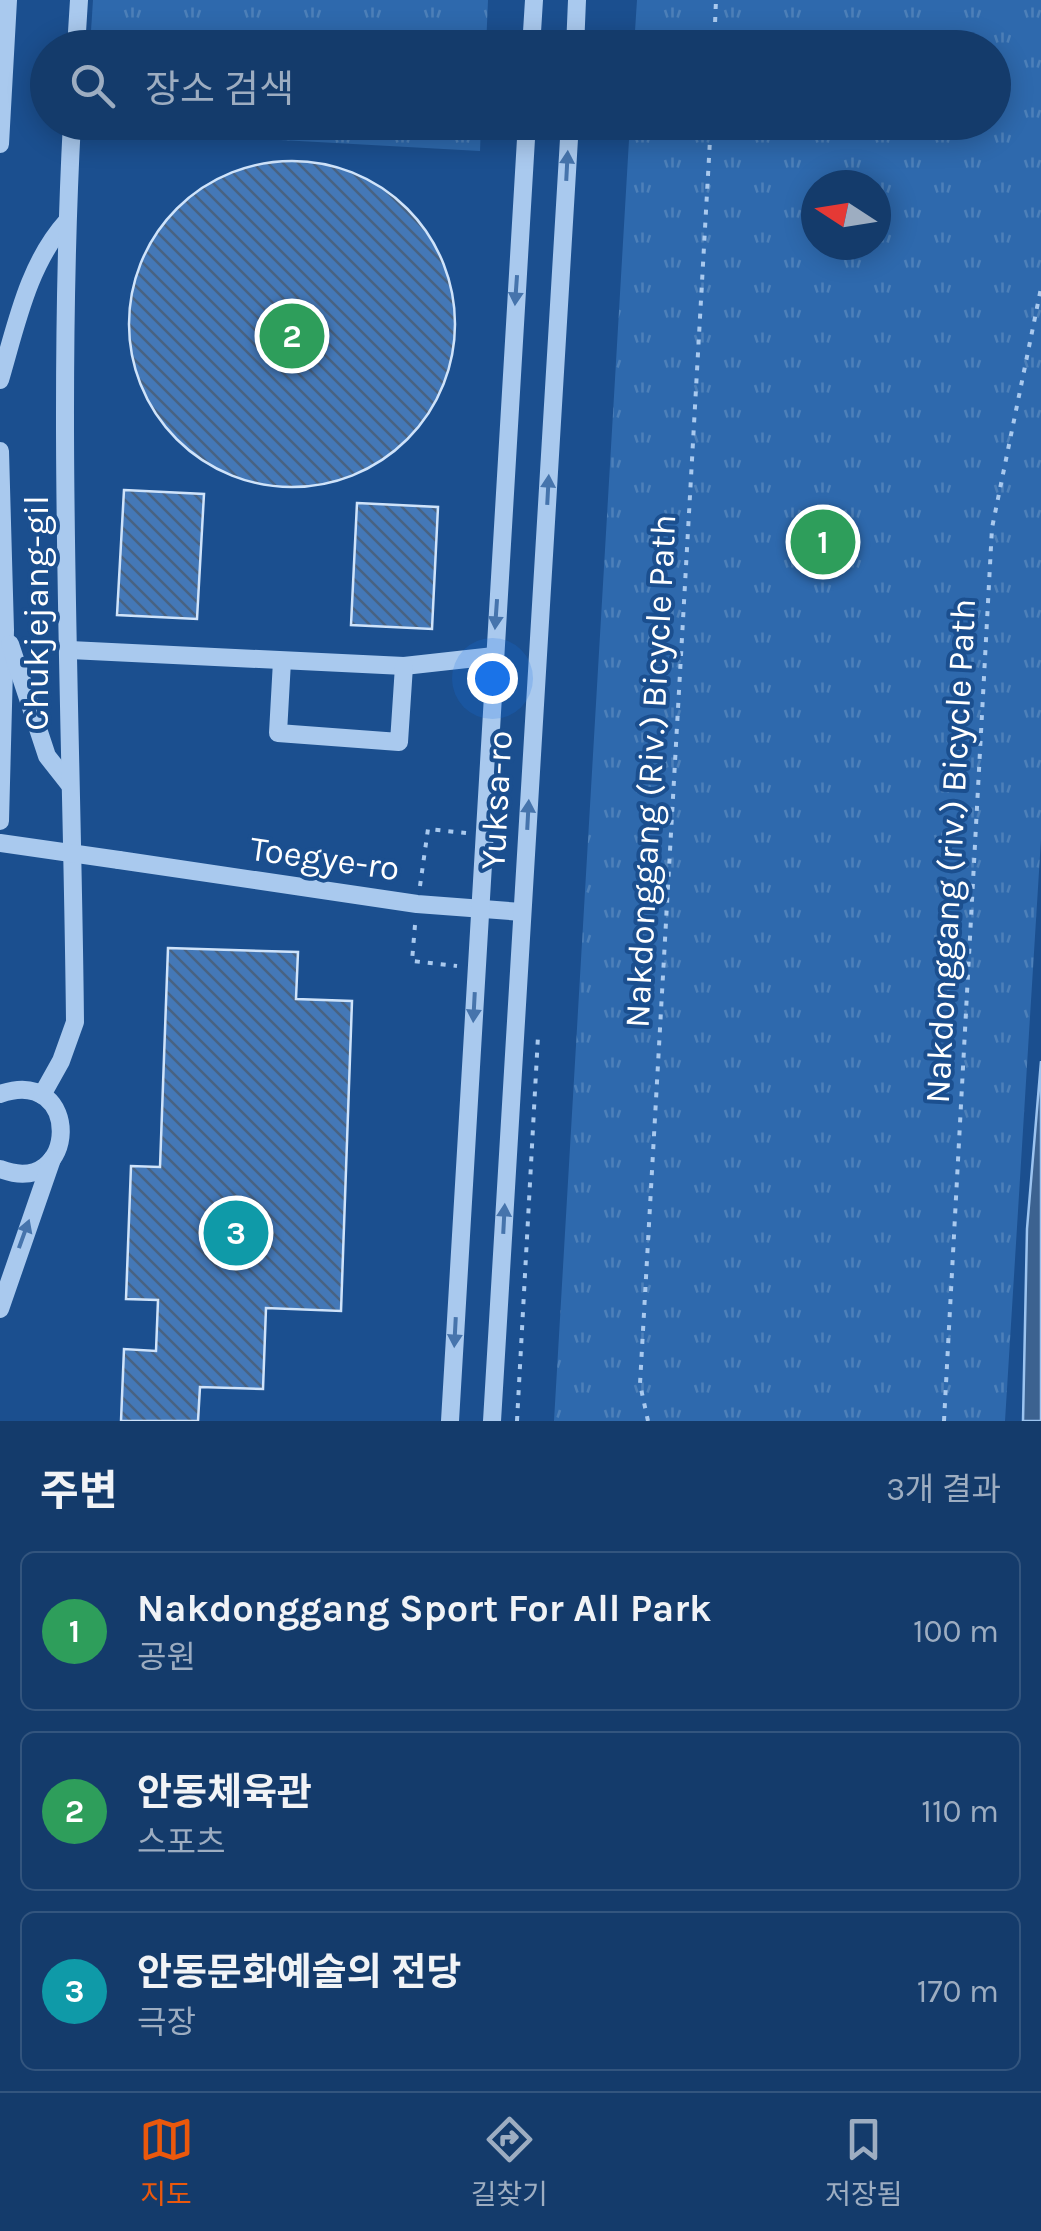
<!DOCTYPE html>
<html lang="ko">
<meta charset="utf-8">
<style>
body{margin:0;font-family:Karla,"Noto Sans KR",sans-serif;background:#214673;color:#f1f3f6}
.compass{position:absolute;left:801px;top:170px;width:90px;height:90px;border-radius:50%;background:#143b6b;box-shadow:0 5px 25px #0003;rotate:282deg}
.you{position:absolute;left:492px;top:678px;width:35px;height:35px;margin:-25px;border:8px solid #fff;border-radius:50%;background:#1a73e8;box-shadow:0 0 0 15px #1a73e833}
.badge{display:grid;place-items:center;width:65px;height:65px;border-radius:50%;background:#ea580c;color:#fff;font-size:32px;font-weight:700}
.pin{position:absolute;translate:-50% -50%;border:5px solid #fff;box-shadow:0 2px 10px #0006}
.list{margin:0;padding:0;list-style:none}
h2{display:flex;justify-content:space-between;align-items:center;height:130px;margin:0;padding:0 40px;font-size:42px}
h2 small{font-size:32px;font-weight:400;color:#9dadc1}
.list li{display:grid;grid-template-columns:65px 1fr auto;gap:30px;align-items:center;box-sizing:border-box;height:160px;margin:0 20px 20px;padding:0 20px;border:2px solid #33557e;border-radius:15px}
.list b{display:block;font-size:38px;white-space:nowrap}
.list p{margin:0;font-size:32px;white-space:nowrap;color:#9dadc1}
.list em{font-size:32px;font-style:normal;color:#9dadc1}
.icon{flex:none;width:55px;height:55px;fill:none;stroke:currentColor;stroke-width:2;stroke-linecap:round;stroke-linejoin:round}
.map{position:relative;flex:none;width:1041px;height:1421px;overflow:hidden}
.search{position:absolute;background:#143b6b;box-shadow:0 5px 25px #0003;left:30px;right:30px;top:30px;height:110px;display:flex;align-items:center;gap:25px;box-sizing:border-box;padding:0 35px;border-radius:55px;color:#9dadc1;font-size:38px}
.sheet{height:670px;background:#143b6b}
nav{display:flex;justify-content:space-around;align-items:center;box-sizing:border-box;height:140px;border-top:2px solid #33557e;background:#143b6b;font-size:28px;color:#9dadc1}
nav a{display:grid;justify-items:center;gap:5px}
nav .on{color:#ea580c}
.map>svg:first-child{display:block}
</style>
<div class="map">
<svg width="1041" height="1421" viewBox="0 0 1041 1421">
<defs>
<pattern id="park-tufts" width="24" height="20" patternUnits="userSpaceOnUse" patternTransform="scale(2.5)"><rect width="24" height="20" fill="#2e69ad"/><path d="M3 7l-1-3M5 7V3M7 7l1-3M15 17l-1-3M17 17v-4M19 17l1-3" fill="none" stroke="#4d80b9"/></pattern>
<pattern id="building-back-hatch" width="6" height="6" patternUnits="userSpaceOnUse" patternTransform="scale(2.5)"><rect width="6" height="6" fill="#4478b7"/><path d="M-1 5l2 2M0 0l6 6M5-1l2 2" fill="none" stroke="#486282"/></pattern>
</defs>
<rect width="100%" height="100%" fill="#1b4f8f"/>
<g fill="url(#park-tufts)" fill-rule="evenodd">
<path d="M 93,0 L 488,0 L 486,47 L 90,47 Z"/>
<path d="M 637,0 L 1041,0 L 1041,839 L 1005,1421 L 554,1421 L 630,123 L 994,122 L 994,48 L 634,47 ZM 876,185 L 876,245 L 816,245 L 816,185 Z"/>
<path d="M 85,123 L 85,122 L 481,123 L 480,151 L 85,129 Z"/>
</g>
<path fill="#3c6290" stroke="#9cc4f0" stroke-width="2.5" d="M 1041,1061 L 1041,1421 L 1023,1421 L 1027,1229 Z"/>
<g fill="url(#building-back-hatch)" stroke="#cfe3fa" stroke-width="2.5">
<circle cx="292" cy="324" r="163"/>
<path d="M 124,490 L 204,494 L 197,619 L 117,615 Z"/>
<path d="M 357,503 L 438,507 L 432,629 L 351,625 Z"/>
<path d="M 168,948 L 298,952 L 296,999 L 352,1001 L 341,1311 L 266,1308 L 263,1389 L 200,1387 L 198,1421 L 121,1421 L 124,1349 L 156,1351 L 158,1300 L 126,1299 L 131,1166 L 160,1167 Z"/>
</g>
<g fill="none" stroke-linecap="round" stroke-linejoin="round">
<g stroke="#a9c9ee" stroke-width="4" stroke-dasharray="5 8" stroke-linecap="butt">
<path d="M 714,48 L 716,0"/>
<path d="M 420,886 L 428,829 L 466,833"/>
<path d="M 415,925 L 412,961 L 457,966"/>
<path d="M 517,1421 L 538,1036"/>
<path d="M 648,1421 L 640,1384 L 711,122"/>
<path d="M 944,1421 L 992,528 L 1041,288"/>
</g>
<g stroke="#a9c9ee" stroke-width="18">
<path d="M 76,48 L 79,0"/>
<path d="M 531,48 L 534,0"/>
<path d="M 575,48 L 577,0"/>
<path d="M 0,144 L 8,0"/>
<path d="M 0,380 C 16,326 28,264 67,221"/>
<path d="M 0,451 L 5,630 L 0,821"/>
<path d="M 10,644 L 47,756 L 69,784"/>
<path d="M 70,650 L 404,666 L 494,656"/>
<path d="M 282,661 L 278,733 L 399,742 L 404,666"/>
<path d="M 119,860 L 417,904 L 522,912"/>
<path d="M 0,1094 C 83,1065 79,1200 0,1169"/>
<path d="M 42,1095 L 61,1061 L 75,1022 C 72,723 56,421 72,122"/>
<path d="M 0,1309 L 52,1159"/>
<path d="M 450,1421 L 527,122"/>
<path d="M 492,1421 L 570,122"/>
</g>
<path stroke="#a9c9ee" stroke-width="18" d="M 0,843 L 119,860"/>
</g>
<defs><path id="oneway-solid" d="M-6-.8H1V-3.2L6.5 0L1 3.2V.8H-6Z" transform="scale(2.5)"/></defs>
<g fill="#4674ac">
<use href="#oneway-solid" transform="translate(567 166) rotate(-87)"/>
<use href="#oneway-solid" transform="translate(516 290) rotate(94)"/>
<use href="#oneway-solid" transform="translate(548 490) rotate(-87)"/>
<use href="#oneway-solid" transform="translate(496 614) rotate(94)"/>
<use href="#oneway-solid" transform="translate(528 815) rotate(-87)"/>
<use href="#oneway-solid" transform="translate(474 1007) rotate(93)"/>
<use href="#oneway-solid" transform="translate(504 1219) rotate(-87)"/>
<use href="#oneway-solid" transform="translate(24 1234) rotate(-70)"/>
<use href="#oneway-solid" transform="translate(455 1332) rotate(93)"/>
</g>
<g text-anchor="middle" stroke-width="8" stroke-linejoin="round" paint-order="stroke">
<g font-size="35" fill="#fff" stroke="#1b4f8f">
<text transform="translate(36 613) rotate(-90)" y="12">Chukjejang-gil</text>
<text transform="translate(650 771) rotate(-87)" y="12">Nakdonggang (Riv.) Bicycle Path</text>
<text transform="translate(496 800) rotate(-87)" y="12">Yuksa-ro</text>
<text transform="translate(950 851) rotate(-87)" y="12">Nakdonggang (riv.) Bicycle Path</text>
<text transform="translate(325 858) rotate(8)" y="12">Toegye-ro</text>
</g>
</g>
</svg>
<svg class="compass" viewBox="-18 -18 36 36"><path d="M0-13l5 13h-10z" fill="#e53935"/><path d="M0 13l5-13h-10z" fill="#9dadc1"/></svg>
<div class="you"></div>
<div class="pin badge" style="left:823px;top:542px;background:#2e9e5b">1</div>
<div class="pin badge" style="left:292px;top:336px;background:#2e9e5b">2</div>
<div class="pin badge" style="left:236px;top:1233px;background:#0f9aa8">3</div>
<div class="search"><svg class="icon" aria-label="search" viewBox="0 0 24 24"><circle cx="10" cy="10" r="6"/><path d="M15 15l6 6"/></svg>장소 검색</div>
</div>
<section class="sheet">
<h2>주변<small>3개 결과</small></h2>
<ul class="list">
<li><span class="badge" style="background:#2e9e5b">1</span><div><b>Nakdonggang Sport For All Park</b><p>공원</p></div><em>100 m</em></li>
<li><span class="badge" style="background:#2e9e5b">2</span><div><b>안동체육관</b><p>스포츠</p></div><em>110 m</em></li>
<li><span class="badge" style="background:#0f9aa8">3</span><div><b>안동문화예술의 전당</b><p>극장</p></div><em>170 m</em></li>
</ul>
</section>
<nav>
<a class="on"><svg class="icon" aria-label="map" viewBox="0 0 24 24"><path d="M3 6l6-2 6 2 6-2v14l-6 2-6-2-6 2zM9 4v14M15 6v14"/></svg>지도</a>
<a><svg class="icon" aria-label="directions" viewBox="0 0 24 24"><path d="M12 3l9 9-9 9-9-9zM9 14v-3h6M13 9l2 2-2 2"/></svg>길찾기</a>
<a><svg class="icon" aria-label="saved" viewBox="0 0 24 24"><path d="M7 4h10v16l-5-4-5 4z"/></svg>저장됨</a>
</nav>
